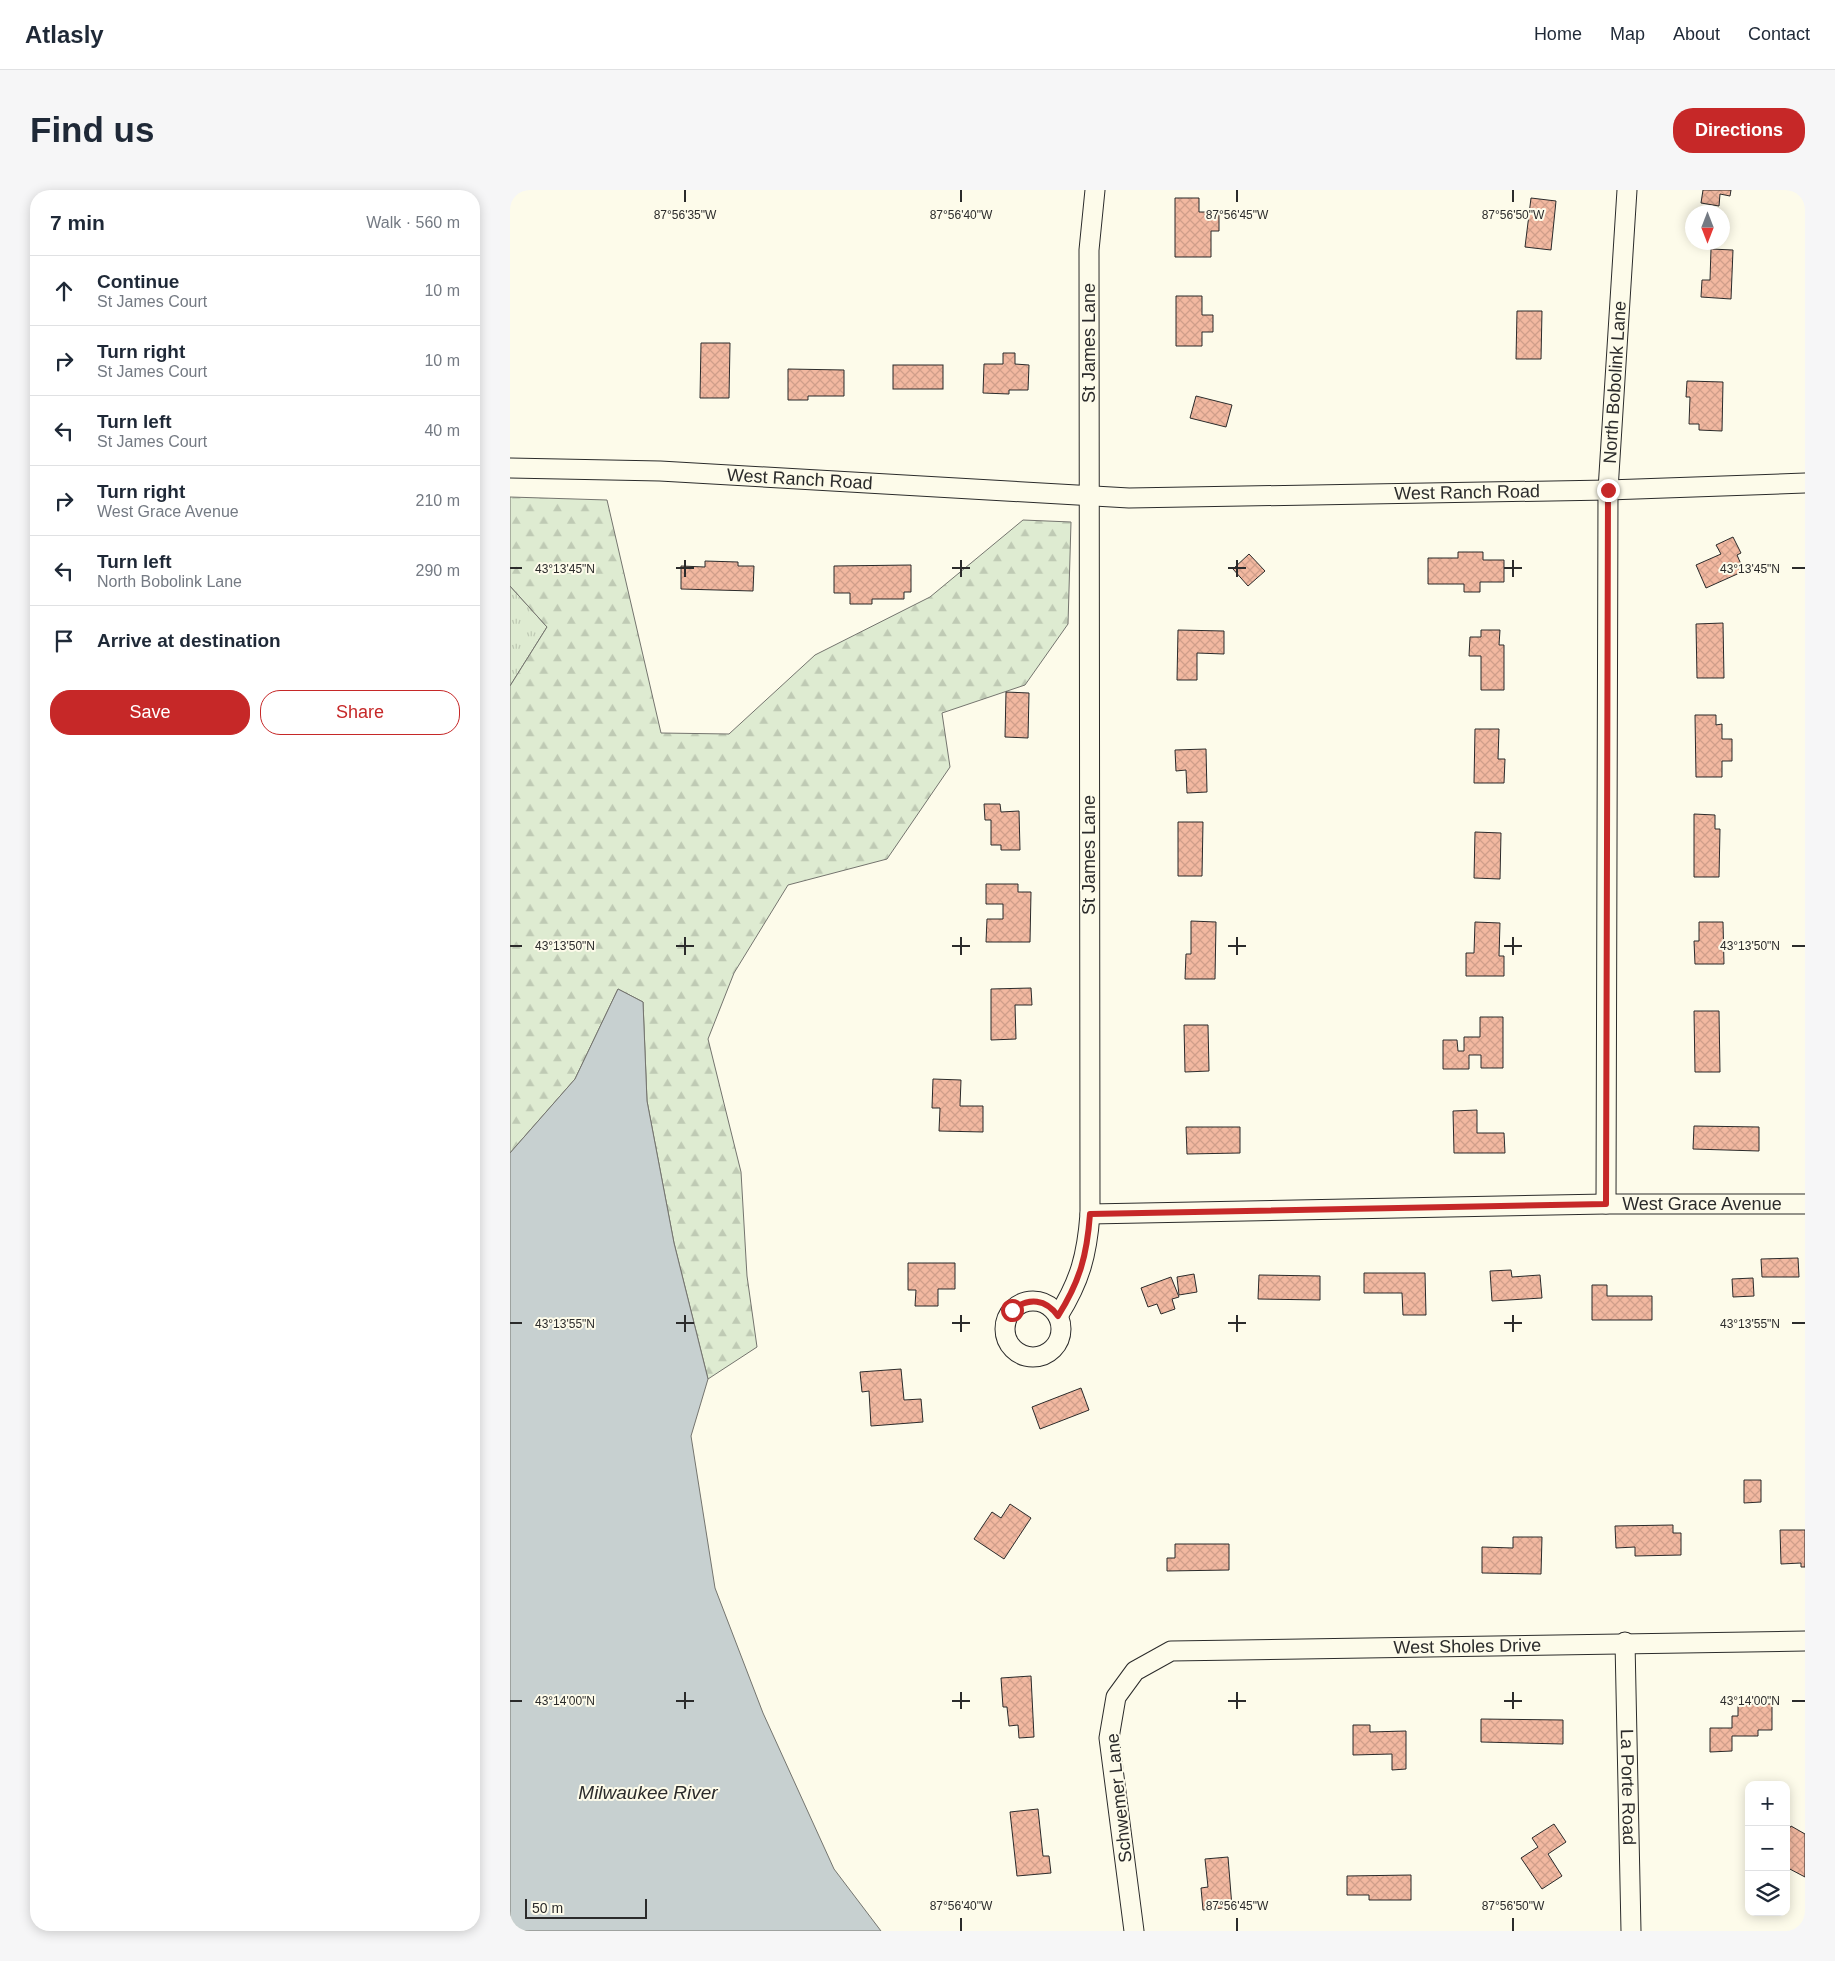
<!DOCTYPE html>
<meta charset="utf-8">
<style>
body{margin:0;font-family:Arial,sans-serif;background:#f6f6f7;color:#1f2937}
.controls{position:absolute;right:15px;bottom:15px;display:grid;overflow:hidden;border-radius:10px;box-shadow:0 2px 12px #0003}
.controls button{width:45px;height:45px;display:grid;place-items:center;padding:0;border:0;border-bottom:1px solid #e0e1e3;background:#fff;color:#1f2937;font:25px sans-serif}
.compass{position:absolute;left:1175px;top:15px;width:45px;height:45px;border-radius:50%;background:#fff;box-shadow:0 2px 12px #0003;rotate:180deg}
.scale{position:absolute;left:15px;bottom:12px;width:122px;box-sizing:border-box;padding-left:5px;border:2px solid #2b2b2b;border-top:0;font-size:14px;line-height:18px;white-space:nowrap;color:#2b2b2b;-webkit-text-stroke:4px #fdfbea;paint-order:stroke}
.stop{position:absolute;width:15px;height:15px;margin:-11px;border:4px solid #c62828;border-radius:50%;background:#fff}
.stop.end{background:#c62828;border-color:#fff;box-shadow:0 1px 5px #0008}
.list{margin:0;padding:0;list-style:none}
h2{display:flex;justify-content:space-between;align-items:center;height:65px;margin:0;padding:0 20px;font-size:21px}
h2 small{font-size:16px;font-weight:400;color:#747a83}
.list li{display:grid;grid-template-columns:32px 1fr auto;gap:15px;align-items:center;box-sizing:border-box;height:70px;padding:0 20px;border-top:1px solid #e0e1e3}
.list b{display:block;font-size:19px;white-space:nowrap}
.list p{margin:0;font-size:16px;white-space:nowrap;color:#747a83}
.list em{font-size:16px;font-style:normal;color:#747a83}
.actions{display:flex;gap:10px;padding:15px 20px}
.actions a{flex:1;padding:11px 0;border:1px solid #c62828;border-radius:20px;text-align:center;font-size:18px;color:#c62828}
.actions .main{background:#c62828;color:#fff}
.icon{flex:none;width:28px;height:28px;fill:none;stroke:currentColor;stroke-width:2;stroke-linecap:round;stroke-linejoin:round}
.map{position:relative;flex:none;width:1295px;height:1741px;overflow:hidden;border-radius:20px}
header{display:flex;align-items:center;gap:30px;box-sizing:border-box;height:70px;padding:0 25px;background:#fff;border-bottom:1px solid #e0e1e3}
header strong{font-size:24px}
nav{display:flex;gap:28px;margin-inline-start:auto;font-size:18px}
.intro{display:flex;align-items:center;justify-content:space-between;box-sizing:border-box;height:120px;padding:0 30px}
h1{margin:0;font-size:35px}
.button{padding:12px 22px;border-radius:20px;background:#c62828;color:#fff;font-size:18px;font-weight:700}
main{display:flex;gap:30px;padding:0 30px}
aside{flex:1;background:#fff;border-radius:20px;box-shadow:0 2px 12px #0003}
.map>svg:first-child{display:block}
</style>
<header>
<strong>Atlasly</strong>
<nav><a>Home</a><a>Map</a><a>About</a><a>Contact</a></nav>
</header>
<div class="intro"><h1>Find us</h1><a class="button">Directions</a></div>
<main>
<aside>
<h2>7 min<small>Walk · 560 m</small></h2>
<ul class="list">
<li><svg class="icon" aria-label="ahead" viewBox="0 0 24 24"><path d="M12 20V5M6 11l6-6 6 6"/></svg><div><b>Continue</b><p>St James Court</p></div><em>10 m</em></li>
<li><svg class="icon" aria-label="right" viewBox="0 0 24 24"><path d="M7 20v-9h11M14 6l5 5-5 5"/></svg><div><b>Turn right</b><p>St James Court</p></div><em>10 m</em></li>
<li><svg class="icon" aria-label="left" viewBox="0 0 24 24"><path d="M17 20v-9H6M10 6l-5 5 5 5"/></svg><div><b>Turn left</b><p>St James Court</p></div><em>40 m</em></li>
<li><svg class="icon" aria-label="right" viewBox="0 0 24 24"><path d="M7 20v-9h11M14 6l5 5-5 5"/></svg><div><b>Turn right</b><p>West Grace Avenue</p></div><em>210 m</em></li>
<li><svg class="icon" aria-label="left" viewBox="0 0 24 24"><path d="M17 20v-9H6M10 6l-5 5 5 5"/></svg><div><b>Turn left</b><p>North Bobolink Lane</p></div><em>290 m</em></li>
<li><svg class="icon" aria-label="arrive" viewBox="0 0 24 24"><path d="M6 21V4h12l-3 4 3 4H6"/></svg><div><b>Arrive at destination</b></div></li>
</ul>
<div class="actions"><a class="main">Save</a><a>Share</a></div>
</aside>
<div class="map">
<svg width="1295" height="1741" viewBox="0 0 1295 1741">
<defs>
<pattern id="grass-tufts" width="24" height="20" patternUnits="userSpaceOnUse" patternTransform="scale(1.25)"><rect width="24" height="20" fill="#deebd1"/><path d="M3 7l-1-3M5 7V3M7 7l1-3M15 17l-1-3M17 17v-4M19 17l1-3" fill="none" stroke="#bfcab4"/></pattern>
<pattern id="forest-firs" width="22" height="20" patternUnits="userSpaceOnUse" patternTransform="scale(1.25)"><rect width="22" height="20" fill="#deebd1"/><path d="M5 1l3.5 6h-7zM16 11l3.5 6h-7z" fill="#bfcab4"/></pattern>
<pattern id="building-cross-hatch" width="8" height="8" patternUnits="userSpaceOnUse" patternTransform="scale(1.25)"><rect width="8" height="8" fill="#f2b8a0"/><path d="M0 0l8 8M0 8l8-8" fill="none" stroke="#d09e8a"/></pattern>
</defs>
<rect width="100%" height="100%" fill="#fdfbea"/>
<path fill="url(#grass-tufts)" stroke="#74746e" d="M 0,396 L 37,437 L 0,496 Z"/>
<path fill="url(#forest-firs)" stroke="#74746e" d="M 0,307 L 97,310 L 151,543 L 219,544 L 305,465 L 420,407 L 513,330 L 561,332 L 558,434 L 515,495 L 432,523 L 440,577 L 377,669 L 278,695 L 224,783 L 198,849 L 231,982 L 237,1086 L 247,1157 L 198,1189 L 164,1053 L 137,911 L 133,812 L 108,799 L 65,889 L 0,963 L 0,496 L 37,437 L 0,396 Z"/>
<path fill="#c7d0d0" stroke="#74746e" d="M 108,799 L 133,812 L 137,911 L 164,1053 L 198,1189 L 181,1246 L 205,1398 L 253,1523 L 324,1679 L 371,1741 L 0,1741 L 0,963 L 65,889 Z"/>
<g fill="url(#building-cross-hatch)" stroke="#2b2b2b">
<path d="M 1193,0 L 1221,0 L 1220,6 L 1210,4 L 1209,16 L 1191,13 Z"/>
<path d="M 665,8 L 689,8 L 689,22 L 709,22 L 709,41 L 701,41 L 701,67 L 665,67 Z"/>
<path d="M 1021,8 L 1046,11 L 1041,60 L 1015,57 Z"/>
<path d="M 1201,59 L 1223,60 L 1221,109 L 1191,107 L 1192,90 L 1200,90 Z"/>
<path d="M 666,106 L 692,106 L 692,125 L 703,125 L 703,142 L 692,142 L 692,156 L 666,156 Z"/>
<path d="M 1007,121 L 1032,121 L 1031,169 L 1006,169 Z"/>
<path d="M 191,153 L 220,153 L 219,208 L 190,208 Z"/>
<path d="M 493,163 L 505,163 L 505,174 L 519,175 L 518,200 L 499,200 L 499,204 L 473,203 L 474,174 L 493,174 Z"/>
<rect x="383" y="175" width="50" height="24"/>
<path d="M 278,179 L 334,180 L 334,206 L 298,206 L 298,210 L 278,210 Z"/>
<path d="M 1177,191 L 1213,192 L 1212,241 L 1189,240 L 1189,234 L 1179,234 L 1180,207 L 1176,207 Z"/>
<path d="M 686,206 L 722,215 L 716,237 L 680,228 Z"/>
<path d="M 1223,347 L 1231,363 L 1227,365 L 1234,381 L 1196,398 L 1186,375 L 1211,364 L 1206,355 Z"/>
<path d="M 948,362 L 973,362 L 973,370 L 994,370 L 994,392 L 970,392 L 970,402 L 954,402 L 954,394 L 918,394 L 918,368 L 948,368 Z"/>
<path d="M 739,364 L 755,381 L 738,396 L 723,379 Z"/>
<path d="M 195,371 L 228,372 L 228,376 L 244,376 L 243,401 L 171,399 L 171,376 L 195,377 Z"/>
<path d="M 401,375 L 401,402 L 394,402 L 394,409 L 362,409 L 362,414 L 340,414 L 340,403 L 324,403 L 324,376 Z"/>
<path d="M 1213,433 L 1214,488 L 1187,488 L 1186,434 Z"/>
<path d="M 668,440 L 714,441 L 714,464 L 687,463 L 687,490 L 667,490 Z"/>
<path d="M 971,440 L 990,440 L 989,455 L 994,455 L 994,500 L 971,500 L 971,466 L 959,466 L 960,447 L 971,447 Z"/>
<path d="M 496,502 L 519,503 L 518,548 L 495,547 Z"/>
<path d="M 1185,525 L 1206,525 L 1206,535 L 1212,534 L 1212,549 L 1222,549 L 1222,571 L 1212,571 L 1212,587 L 1186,587 Z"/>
<path d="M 965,539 L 989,539 L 988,569 L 995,569 L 994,593 L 964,593 Z"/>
<path d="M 696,559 L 697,602 L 677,603 L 676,580 L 666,581 L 665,560 Z"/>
<path d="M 474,614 L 490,614 L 491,622 L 509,621 L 510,660 L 491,660 L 491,655 L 481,655 L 481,630 L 475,630 Z"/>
<path d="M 1184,624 L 1205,625 L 1205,639 L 1210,639 L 1209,687 L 1184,687 Z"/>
<path d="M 668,632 L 693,632 L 692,686 L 668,686 Z"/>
<path d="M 965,642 L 991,643 L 990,689 L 964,688 Z"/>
<path d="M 476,694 L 508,694 L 508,702 L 521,702 L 520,752 L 476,752 L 477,729 L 493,729 L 493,714 L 476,714 Z"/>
<path d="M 681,731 L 706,732 L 705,789 L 675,789 L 676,764 L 681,764 Z"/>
<path d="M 965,732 L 990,733 L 989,766 L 994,766 L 994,786 L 956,786 L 956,763 L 964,763 Z"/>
<path d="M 1189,732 L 1213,732 L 1214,774 L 1185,774 L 1184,751 L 1189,751 Z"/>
<path d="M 521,798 L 522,815 L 505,815 L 506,849 L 481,850 L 481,799 Z"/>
<path d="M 1184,821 L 1209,821 L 1210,882 L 1185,882 Z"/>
<path d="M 970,827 L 993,827 L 993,878 L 971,878 L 971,865 L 959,865 L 959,879 L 933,879 L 933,850 L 947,850 L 948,861 L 954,861 L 954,847 L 970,847 Z"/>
<path d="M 674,835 L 698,835 L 699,881 L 675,882 Z"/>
<path d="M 423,889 L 451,890 L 450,916 L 473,916 L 473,942 L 429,941 L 430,918 L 422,918 Z"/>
<path d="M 967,920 L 967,943 L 994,943 L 995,963 L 944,963 L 943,921 Z"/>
<path d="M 1184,936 L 1249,937 L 1249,961 L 1183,959 Z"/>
<path d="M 676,937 L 730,937 L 730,963 L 677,964 Z"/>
<path d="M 1288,1068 L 1289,1087 L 1252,1087 L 1251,1069 Z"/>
<path d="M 398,1073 L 445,1073 L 445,1099 L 428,1099 L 428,1116 L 405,1116 L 406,1100 L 398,1100 Z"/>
<path d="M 1001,1080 L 1002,1087 L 1030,1085 L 1032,1108 L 982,1111 L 980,1081 Z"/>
<path d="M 854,1083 L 915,1083 L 916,1125 L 893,1125 L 892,1103 L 854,1103 Z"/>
<path d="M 684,1084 L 687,1102 L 669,1105 L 667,1087 Z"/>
<path d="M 749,1085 L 810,1086 L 810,1110 L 748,1109 Z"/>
<path d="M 661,1087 L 669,1107 L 662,1109 L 665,1119 L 651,1124 L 647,1114 L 638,1117 L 631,1098 Z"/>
<path d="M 1243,1088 L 1244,1106 L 1223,1107 L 1222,1089 Z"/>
<path d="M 1082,1095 L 1097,1095 L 1097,1106 L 1142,1106 L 1142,1130 L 1082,1130 Z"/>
<path d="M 391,1179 L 394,1210 L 411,1209 L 413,1232 L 361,1236 L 359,1201 L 352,1202 L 350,1182 Z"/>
<path d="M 571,1198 L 579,1220 L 530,1239 L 522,1217 Z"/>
<path d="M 1234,1290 L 1251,1290 L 1251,1312 L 1234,1313 Z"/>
<path d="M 500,1314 L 521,1328 L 494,1369 L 464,1349 L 482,1322 L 491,1328 Z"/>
<path d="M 1163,1335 L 1163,1343 L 1171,1343 L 1171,1365 L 1125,1366 L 1125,1357 L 1106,1358 L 1105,1336 Z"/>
<path d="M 1270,1340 L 1295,1340 L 1295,1377 L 1291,1377 L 1291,1373 L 1271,1374 Z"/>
<path d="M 1003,1347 L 1032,1347 L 1031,1384 L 972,1383 L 972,1357 L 1003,1358 Z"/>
<path d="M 665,1354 L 719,1354 L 719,1380 L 657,1381 L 657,1368 L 665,1368 Z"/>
<path d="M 521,1486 L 524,1547 L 509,1548 L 508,1535 L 499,1536 L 497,1517 L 493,1517 L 491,1488 Z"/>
<path d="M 1228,1514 L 1262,1514 L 1262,1540 L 1248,1540 L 1248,1546 L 1222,1546 L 1222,1561 L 1200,1562 L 1200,1538 L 1222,1538 L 1222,1526 L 1228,1526 Z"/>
<path d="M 971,1529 L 1053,1530 L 1053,1554 L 971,1552 Z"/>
<path d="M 843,1535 L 860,1535 L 860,1542 L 896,1541 L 896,1579 L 882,1580 L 882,1564 L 843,1565 Z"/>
<path d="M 528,1619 L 533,1666 L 539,1666 L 541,1683 L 507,1686 L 500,1622 Z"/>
<path d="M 1044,1634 L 1056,1652 L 1038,1664 L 1052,1686 L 1032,1699 L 1011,1668 L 1028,1657 L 1022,1648 Z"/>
<path d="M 1281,1636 L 1295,1644 L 1295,1687 L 1276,1677 L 1276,1644 Z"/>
<path d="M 718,1667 L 722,1717 L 693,1720 L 691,1698 L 698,1697 L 695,1669 Z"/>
<path d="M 901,1685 L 901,1710 L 859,1710 L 859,1705 L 837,1705 L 837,1686 Z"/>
</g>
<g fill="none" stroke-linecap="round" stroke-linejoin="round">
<g stroke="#2b2b2b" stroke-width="21">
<g id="minor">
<path id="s1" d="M 0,278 L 150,281 L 619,308 L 1098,300 L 1295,293"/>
<path id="s2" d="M 1096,1014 L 1098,300 L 1117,0"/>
<path id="s3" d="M 580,1024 L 1096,1014 L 1295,1014"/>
<circle cx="523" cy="1139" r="28"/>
<path d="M 548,1126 C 570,1091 577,1065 580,1024 L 579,60 L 585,0"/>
<path id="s4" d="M 1115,1452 L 1121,1741"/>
<path id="s5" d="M 624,1741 L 599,1548 L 606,1507 L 625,1481 L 661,1461 L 1295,1451"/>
</g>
</g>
<use href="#minor" stroke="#fdfbea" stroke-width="19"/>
</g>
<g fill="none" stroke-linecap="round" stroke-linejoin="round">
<path stroke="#c62828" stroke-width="6" d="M 502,1120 C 519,1107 536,1109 548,1126 C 570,1091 577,1065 580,1024 L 1096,1014 L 1098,300"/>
</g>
<path fill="none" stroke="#2b2b2b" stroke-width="2" d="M 175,0 L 175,12M 451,0 L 451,12M 727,0 L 727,12M 1003,0 L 1003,12M 175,370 L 175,387M 451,370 L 451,387M 727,370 L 727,387M 1003,370 L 1003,387M 0,378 L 12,378M 166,378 L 184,378M 442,378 L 460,378M 718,378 L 736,378M 994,378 L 1012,378M 1282,378 L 1295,378M 175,747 L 175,765M 451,747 L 451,765M 727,747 L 727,765M 1003,747 L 1003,765M 0,756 L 12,756M 166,756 L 184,756M 442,756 L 460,756M 718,756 L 736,756M 994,756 L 1012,756M 1282,756 L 1295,756M 175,1125 L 175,1142M 451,1125 L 451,1142M 727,1125 L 727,1142M 1003,1125 L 1003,1142M 0,1133 L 12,1133M 166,1133 L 184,1133M 442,1133 L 460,1133M 718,1133 L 736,1133M 994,1133 L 1012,1133M 1282,1133 L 1295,1133M 175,1502 L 175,1519M 451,1502 L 451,1519M 727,1502 L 727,1519M 1003,1502 L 1003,1519M 0,1511 L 12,1511M 166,1511 L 184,1511M 442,1511 L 460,1511M 718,1511 L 736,1511M 994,1511 L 1012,1511M 1282,1511 L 1295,1511M 451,1728 L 451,1741M 727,1728 L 727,1741M 1003,1728 L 1003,1741"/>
<g text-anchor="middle" stroke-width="4" stroke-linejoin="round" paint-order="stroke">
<g font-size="18" fill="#2b2b2b" stroke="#fdfbea">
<text transform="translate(579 153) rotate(-90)" y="6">St James Lane</text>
<text dy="6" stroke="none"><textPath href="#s2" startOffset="822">North Bobolink Lane</textPath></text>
<text dy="6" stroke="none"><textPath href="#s1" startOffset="290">West Ranch Road</textPath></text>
<text dy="6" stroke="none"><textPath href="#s1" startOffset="958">West Ranch Road</textPath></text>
<text transform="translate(579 665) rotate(-90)" y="6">St James Lane</text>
<text dy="6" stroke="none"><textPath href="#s3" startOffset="612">West Grace Avenue</textPath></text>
<text dy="6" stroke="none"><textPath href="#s5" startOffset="606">West Sholes Drive</textPath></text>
<text dy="6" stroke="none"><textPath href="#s4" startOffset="145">La Porte Road</textPath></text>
<text transform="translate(609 1608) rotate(-96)" y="6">Schwemer Lane</text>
</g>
<g font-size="19" font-style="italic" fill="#2b2b2b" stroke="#fdfbea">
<text x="138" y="1609">Milwaukee River</text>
</g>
</g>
<g font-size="12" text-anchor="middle" fill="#2b2b2b" stroke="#fdfbea" stroke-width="4" stroke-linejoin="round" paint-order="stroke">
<text x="175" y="29">87°56'35"W</text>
<text x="451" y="29">87°56'40"W</text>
<text x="727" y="29">87°56'45"W</text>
<text x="1003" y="29">87°56'50"W</text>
<text x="1240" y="383">43°13'45"N</text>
<text x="55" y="383">43°13'45"N</text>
<text x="1240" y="760">43°13'50"N</text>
<text x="55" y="760">43°13'50"N</text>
<text x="1240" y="1138">43°13'55"N</text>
<text x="55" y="1138">43°13'55"N</text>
<text x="1240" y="1515">43°14'00"N</text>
<text x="55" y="1515">43°14'00"N</text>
<text x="451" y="1720">87°56'40"W</text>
<text x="727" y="1720">87°56'45"W</text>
<text x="1003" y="1720">87°56'50"W</text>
</g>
</svg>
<div class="controls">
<button>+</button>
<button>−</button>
<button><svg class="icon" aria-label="layers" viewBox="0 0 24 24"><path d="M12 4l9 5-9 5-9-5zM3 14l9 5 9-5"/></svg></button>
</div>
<svg class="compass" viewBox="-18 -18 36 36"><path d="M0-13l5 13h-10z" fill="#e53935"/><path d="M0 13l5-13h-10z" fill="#747a83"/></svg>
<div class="scale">50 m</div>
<div class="stop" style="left:502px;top:1120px"></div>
<div class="stop end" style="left:1098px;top:300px"></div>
</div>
</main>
